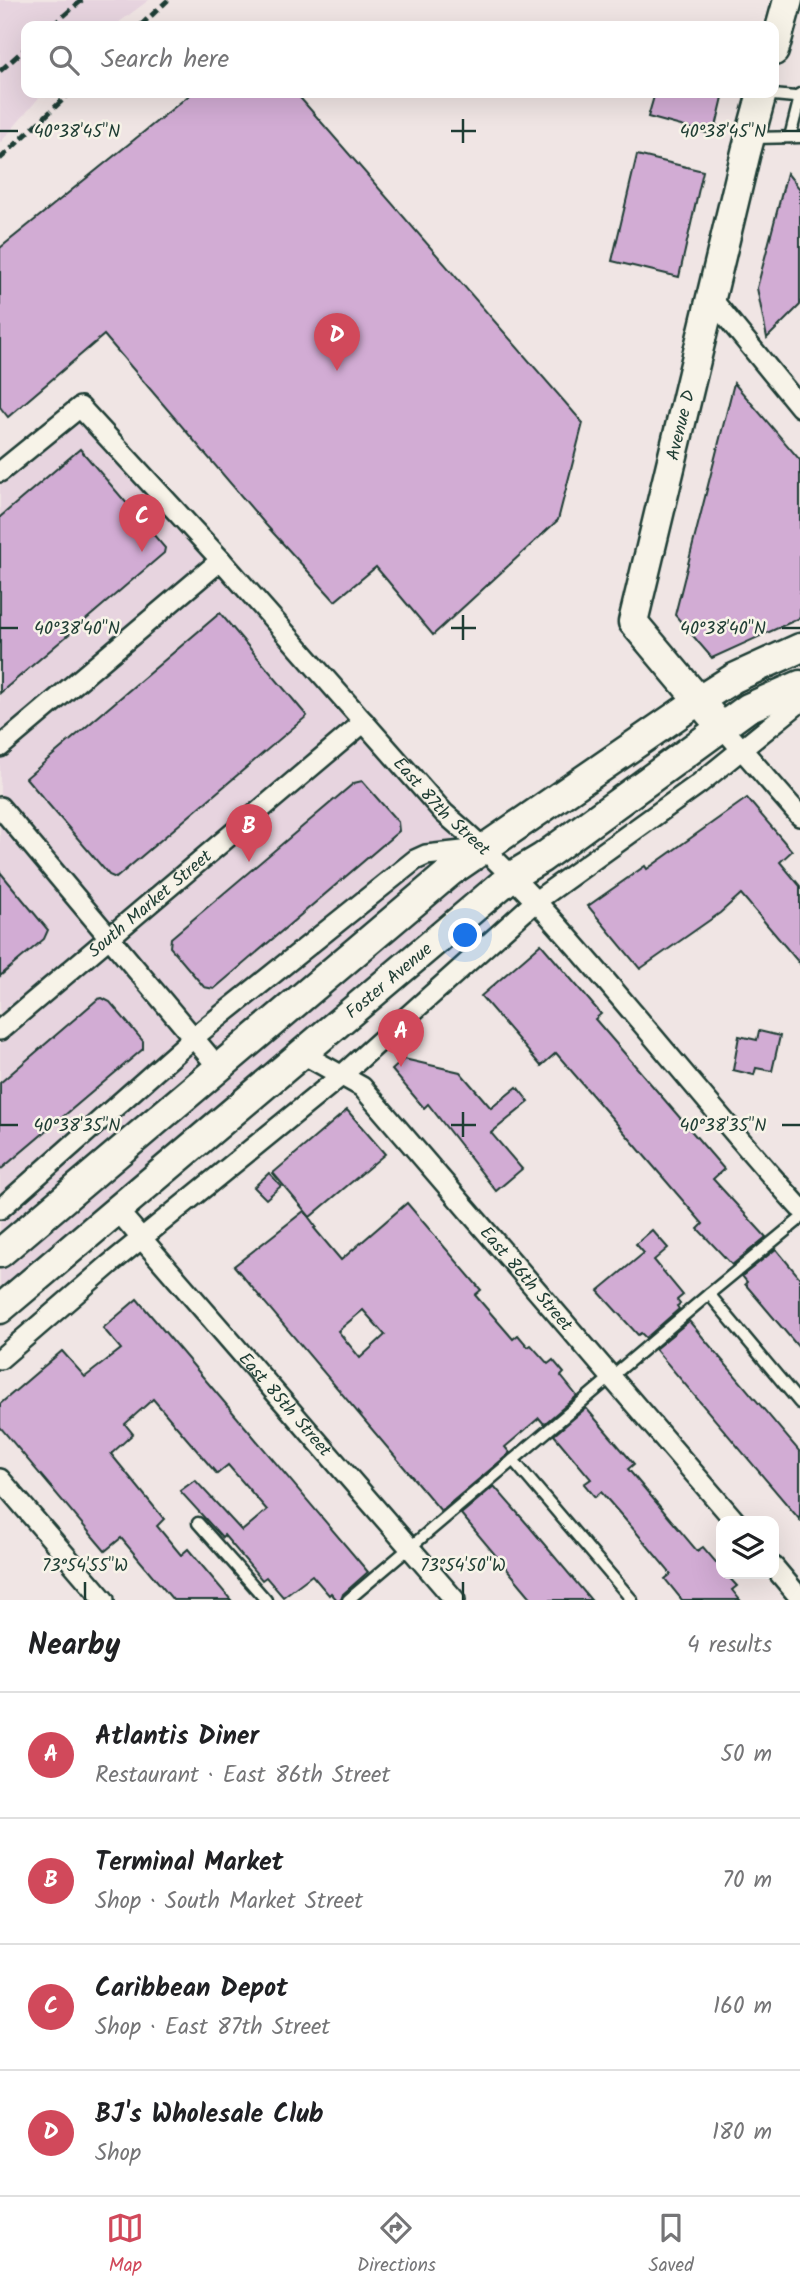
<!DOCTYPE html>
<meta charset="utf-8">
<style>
body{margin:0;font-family:Kalam,sans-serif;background:#f6f6f6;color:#202124}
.controls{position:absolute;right:21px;bottom:21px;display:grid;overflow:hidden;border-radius:14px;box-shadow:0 7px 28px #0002}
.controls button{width:63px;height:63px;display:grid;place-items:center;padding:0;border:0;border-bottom:2px solid #e0e0e0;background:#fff;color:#202124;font:35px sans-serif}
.you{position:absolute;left:466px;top:936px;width:24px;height:24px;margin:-18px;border:5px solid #fff;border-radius:50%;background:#1a73e8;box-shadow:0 0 0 10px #1a73e833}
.badge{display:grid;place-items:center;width:46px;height:46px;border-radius:50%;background:#d1495b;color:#fff;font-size:23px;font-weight:700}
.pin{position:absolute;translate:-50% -58px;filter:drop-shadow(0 2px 4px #0008)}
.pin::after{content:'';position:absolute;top:37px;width:24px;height:21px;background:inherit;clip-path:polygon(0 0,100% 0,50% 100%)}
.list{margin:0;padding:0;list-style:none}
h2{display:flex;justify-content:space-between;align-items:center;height:91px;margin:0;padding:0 28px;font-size:30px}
h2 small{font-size:23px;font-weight:400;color:#757577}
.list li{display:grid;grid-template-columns:46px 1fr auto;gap:21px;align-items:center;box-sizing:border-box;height:126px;padding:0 28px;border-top:2px solid #e0e0e0}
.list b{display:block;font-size:26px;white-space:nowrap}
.list p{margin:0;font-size:23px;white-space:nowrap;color:#757577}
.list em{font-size:23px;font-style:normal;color:#757577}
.icon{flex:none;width:38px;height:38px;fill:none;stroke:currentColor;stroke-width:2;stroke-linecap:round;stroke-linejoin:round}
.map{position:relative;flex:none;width:800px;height:1600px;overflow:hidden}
.search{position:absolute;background:#fff;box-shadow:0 7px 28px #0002;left:21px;right:21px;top:21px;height:77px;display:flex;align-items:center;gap:18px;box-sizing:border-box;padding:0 24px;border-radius:14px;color:#757577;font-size:26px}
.sheet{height:595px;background:#fff}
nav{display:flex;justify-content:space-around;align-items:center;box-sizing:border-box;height:98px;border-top:2px solid #e0e0e0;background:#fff;font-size:19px;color:#757577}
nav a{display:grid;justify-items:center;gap:4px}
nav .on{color:#d1495b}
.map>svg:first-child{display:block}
</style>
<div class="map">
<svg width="800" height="1600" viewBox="0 0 800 1600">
<rect width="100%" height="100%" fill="#f0e5e4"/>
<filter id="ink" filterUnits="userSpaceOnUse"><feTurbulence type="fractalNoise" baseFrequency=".0143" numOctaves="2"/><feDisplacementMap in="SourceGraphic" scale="14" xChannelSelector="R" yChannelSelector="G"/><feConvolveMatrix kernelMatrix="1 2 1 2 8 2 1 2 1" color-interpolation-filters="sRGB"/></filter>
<g filter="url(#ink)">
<g fill="#e7d4df">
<path d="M 0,0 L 149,0 L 114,26 L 26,26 L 26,93 L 43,93 L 0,143 Z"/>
<path d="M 80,407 L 512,876 L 0,1307 L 0,472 Z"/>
</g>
<g fill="#d2acd4" stroke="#1f3d34" stroke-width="2" fill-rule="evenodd">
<path d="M 192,93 L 296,93 L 583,423 L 558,520 L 433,635 L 376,567 L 335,601 L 266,525 L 104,335 L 8,417 L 0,407 L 0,248 Z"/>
<path d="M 655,93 L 724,93 L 714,135 L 648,117 Z"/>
<path d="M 637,155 L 703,171 L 679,277 L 612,261 Z"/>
<path d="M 787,173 L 800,189 L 800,305 L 767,338 L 757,288 Z"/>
<path d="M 734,383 L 800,460 L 800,618 L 712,658 L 675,615 Z"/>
<path d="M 80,449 L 165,548 L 164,553 L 0,693 L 0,517 Z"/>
<path d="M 220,613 L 307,716 L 116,878 L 109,875 L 26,778 Z"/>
<path d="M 362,781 L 398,822 L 399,831 L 214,989 L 204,987 L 170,947 L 171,938 L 354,783 Z"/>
<path d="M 747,798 L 792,851 L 780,862 L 800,886 L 800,964 L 741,894 L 720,913 L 640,969 L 588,906 L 645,866 L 647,869 Z"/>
<path d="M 0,872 L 48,930 L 44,939 L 0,976 Z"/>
<path d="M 541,944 L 601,1014 L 595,1019 L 724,1169 L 713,1179 L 766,1237 L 732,1265 L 698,1229 L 703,1224 L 556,1053 L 541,1066 L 481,996 Z"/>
<path d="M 102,998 L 110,1002 L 143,1041 L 143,1049 L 0,1170 L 0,1083 L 98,999 Z"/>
<path d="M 759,1031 L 780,1036 L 772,1071 L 756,1068 L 754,1075 L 733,1070 L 739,1036 L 757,1040 Z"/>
<path d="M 404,1059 L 460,1072 L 491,1108 L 517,1087 L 529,1102 L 491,1133 L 522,1169 L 496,1191 L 428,1104 L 424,1108 L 392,1070 Z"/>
<path d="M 347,1110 L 385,1154 L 310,1217 L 273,1173 Z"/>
<path d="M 269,1173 L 281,1186 L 266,1199 L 254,1187 Z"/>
<path d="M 407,1203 L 481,1290 L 475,1295 L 513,1339 L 518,1335 L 528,1347 L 531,1345 L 548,1364 L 553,1360 L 564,1373 L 561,1376 L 577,1396 L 544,1424 L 539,1418 L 505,1447 L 510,1453 L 441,1511 L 234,1266 L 304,1211 L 316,1227 L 314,1228 L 341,1260 ZM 363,1310 L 385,1335 L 360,1358 L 338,1331 Z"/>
<path d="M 652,1230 L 668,1248 L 654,1260 L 683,1295 L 677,1300 L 680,1304 L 677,1306 L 679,1309 L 646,1338 L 641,1333 L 638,1335 L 598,1291 L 644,1253 L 636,1244 Z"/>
<path d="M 776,1249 L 800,1278 L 800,1349 L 745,1284 L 747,1282 L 742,1276 Z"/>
<path d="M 137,1299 L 368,1572 L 343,1594 L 341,1600 L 337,1600 L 331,1593 L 329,1595 L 312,1575 L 283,1597 L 266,1577 L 262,1580 L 224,1535 L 222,1537 L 180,1491 L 195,1480 L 242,1531 L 267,1510 L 228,1465 L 217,1474 L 153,1399 L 125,1424 L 133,1434 L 111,1454 L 164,1519 L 157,1526 L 181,1555 L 188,1549 L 231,1600 L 173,1600 L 121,1538 L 105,1551 L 0,1427 L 0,1404 L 62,1351 L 85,1377 L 121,1349 L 103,1328 Z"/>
<path d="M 689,1321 L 800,1452 L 800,1520 L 655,1349 Z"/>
<path d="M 586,1408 L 634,1464 L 628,1469 L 661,1508 L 697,1551 L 703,1547 L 721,1568 L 721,1574 L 726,1574 L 737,1586 L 732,1590 L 740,1600 L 682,1600 L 665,1579 L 671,1574 L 636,1532 L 601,1492 L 595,1497 L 584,1484 L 591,1479 L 554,1435 Z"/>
<path d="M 494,1486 L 528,1525 L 591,1600 L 533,1600 L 461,1514 Z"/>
</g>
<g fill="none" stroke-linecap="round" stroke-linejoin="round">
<g stroke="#1f3d34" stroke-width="15">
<g id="service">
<path d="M 762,94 L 795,97 L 800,94"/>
<path d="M 790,137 L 800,97"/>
<path d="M 754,138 L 800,137"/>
<path d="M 800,1219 L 709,1294 L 800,1403"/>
<path d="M 513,1460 L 632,1600"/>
<path d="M 198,1523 L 266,1600"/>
<path d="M 348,1600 L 709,1294"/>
</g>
</g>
<g stroke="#1f3d34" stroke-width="24">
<g id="minor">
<path d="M 711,298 L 800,407"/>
<path id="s1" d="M 0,472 L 80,407 L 221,560 L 444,813 C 515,873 574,943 634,1014 C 689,1079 743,1145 800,1208"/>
<path d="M 723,728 L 800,816"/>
<path d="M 0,747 L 221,560"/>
<path d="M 0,807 L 218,1067"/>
<path id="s2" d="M 0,1030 L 364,722"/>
<path id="s3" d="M 303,1054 L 362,1087 L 735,1521"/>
<path d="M 0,1209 L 193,1038 L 415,860 L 426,855 L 481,849"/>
<path id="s4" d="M 117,1210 L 455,1600"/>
<path d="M 0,1359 L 110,1264 L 341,1076 L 536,901 L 700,783 L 800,702"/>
<path d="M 0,1479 L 104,1600"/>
<path d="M 774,1567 L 800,1598"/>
</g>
</g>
<g stroke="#1f3d34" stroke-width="33">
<g id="secondary">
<path d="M 774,51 L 788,0"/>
<path id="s5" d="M 711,715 L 633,622 L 746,152 L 762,93"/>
<path d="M 0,1253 L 450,872 L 698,701 L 734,678 L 800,648"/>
<path id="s6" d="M 0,1309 L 512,876 L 542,858 L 748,708 L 800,685"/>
</g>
</g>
<use href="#service" stroke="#f7f3e8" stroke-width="10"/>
<use href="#minor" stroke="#f7f3e8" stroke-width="19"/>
<use href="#secondary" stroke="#f7f3e8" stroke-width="28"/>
<g stroke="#1f3d34" stroke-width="5" stroke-dasharray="10 5" stroke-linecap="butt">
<path d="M 52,26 L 82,0"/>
<path d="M 140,26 L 168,0"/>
<path d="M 0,71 L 26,48"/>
<path d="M 0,159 L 70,93"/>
</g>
</g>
</g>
<path fill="none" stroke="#1f3d34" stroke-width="2.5" d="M 463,119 L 463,143M 0,131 L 18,131M 451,131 L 476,131M 782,131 L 800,131M 463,615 L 463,640M 0,628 L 18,628M 451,628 L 476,628M 782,628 L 800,628M 463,1112 L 463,1137M 0,1125 L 18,1125M 451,1125 L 476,1125M 782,1125 L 800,1125M 85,1582 L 85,1600M 463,1582 L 463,1600"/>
<g text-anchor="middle" stroke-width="5" stroke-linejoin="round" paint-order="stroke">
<g font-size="18" fill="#1f3d34" stroke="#f7f3e8">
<text dy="6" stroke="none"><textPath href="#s5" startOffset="324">Avenue D</textPath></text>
<text dy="6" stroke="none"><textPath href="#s1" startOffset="642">East 87th Street</textPath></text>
<text dy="6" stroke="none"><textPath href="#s2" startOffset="196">South Market Street</textPath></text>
<text dy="6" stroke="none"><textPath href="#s6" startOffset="509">Foster Avenue</textPath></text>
<text dy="6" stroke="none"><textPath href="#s3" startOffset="320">East 86th Street</textPath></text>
<text dy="6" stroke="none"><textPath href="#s4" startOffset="257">East 85th Street</textPath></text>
</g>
</g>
<g font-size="18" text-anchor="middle" fill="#1f3d34" stroke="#f7f3e8" stroke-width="5" stroke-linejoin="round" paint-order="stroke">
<text x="77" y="137">40°38'45"N</text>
<text x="723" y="137">40°38'45"N</text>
<text x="77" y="634">40°38'40"N</text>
<text x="723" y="634">40°38'40"N</text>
<text x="77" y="1131">40°38'35"N</text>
<text x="723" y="1131">40°38'35"N</text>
<text x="85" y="1571">73°54'55"W</text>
<text x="463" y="1571">73°54'50"W</text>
</g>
</svg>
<div class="controls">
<button><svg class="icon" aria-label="layers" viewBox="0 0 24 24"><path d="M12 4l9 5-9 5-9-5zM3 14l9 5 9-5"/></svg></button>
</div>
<div class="you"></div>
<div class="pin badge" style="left:401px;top:1067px">A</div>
<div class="pin badge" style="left:249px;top:862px">B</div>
<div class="pin badge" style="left:142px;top:552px">C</div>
<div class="pin badge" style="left:337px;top:371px">D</div>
<div class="search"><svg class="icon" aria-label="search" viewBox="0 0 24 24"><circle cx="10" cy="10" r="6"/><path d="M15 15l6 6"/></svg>Search here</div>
</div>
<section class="sheet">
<h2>Nearby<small>4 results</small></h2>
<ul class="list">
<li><span class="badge">A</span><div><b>Atlantis Diner</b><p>Restaurant · East 86th Street</p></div><em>50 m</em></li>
<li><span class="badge">B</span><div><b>Terminal Market</b><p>Shop · South Market Street</p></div><em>70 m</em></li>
<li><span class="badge">C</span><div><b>Caribbean Depot</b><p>Shop · East 87th Street</p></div><em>160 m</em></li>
<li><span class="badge">D</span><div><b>BJ's Wholesale Club</b><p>Shop</p></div><em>180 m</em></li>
</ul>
</section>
<nav>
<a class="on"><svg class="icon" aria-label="map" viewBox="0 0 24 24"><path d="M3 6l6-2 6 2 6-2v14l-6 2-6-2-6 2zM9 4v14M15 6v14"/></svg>Map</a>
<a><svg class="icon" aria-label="directions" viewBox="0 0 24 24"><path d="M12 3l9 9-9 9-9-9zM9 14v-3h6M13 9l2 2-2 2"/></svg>Directions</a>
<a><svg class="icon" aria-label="saved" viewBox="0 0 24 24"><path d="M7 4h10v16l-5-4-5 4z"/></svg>Saved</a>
</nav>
